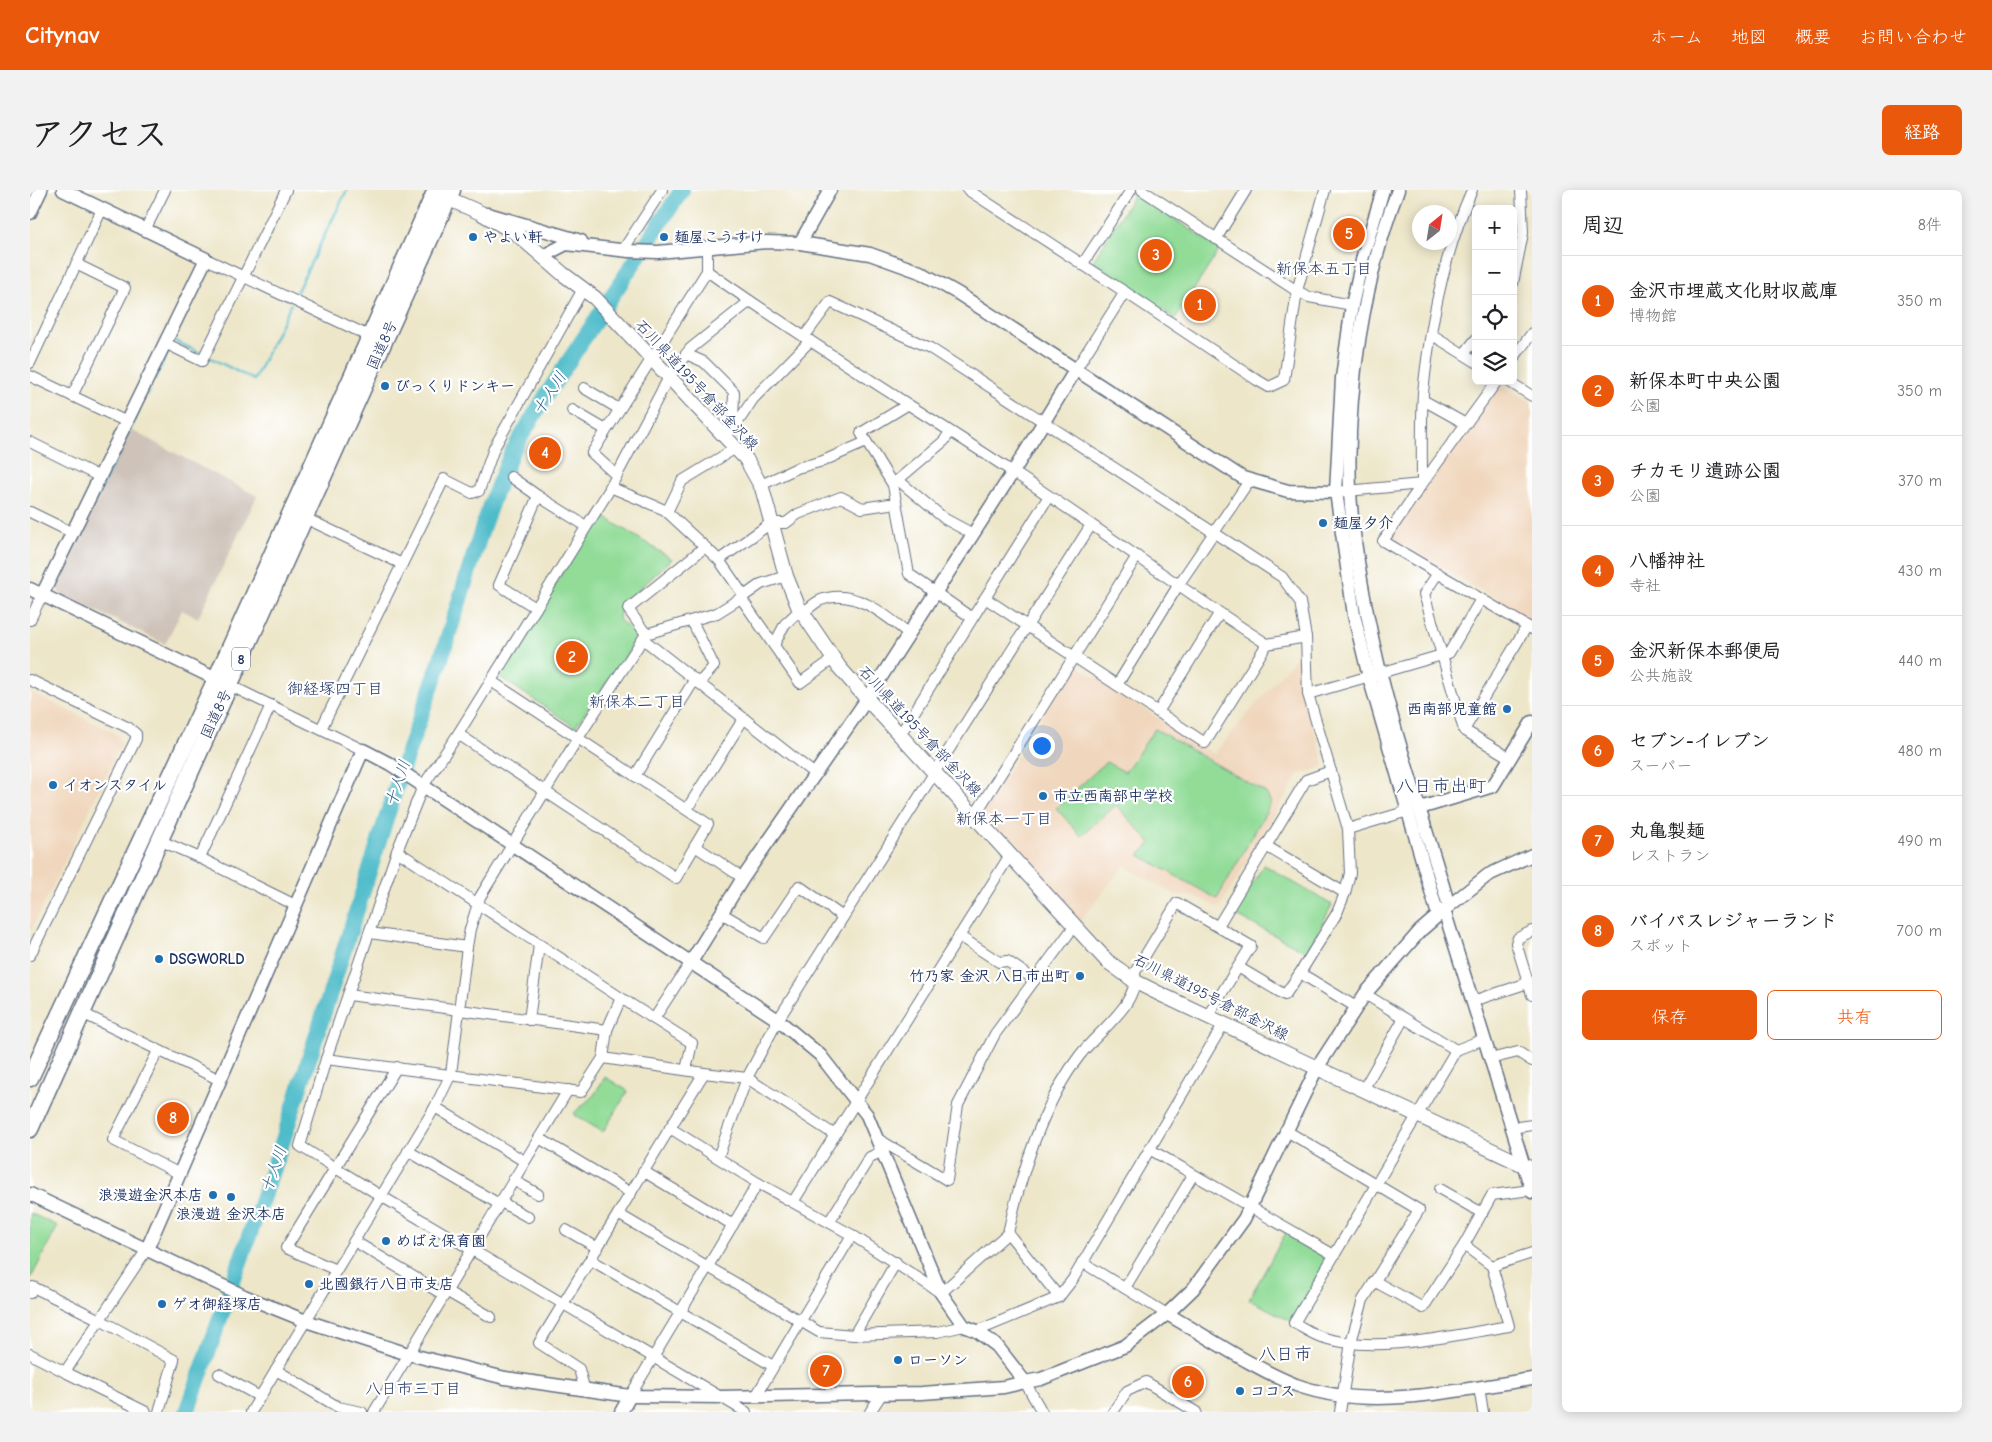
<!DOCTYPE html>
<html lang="ja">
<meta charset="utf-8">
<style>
body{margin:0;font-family:"Comic Neue","Klee One",sans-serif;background:#f2f2f2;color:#202124}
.controls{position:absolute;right:15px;top:15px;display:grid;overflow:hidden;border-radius:8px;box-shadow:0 2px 12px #0003}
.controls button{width:45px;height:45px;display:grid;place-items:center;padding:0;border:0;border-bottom:1px solid #e0e0e0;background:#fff;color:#202124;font:25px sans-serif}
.compass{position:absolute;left:1382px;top:15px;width:45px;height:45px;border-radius:50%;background:#fff;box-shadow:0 2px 12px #0003;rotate:30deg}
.you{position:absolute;left:1011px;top:555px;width:18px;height:18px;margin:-12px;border:4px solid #fff;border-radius:50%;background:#1a73e8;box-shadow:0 0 0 8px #1a73e833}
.badge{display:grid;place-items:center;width:32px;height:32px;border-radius:50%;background:#ea580c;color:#fff;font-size:16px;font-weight:700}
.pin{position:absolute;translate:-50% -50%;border:2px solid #fff;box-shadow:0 1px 5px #0006}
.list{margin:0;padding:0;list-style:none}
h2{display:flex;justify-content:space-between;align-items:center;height:65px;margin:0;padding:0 20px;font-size:21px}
h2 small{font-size:16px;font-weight:400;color:#757577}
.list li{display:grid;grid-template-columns:32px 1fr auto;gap:15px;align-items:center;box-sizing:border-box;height:90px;padding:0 20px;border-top:1px solid #e0e0e0}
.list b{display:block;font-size:19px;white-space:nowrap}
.list p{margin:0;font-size:16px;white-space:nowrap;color:#757577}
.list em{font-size:16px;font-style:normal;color:#757577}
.actions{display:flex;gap:10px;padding:15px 20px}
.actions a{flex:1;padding:11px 0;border:1px solid #ea580c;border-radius:8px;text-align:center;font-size:18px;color:#ea580c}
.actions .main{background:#ea580c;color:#fff}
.icon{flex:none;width:28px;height:28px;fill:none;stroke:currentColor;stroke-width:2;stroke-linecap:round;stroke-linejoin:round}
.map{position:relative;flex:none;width:1502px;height:1222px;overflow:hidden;border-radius:8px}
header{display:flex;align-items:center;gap:30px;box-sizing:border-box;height:70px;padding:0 25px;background:#ea580c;color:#fff}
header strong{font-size:24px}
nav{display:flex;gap:28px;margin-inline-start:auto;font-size:18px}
.intro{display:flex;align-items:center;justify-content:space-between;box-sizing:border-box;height:120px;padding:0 30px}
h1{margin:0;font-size:35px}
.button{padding:12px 22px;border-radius:8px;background:#ea580c;color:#fff;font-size:18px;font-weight:700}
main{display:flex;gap:30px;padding:0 30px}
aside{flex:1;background:#fff;border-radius:8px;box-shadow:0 2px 12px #0003}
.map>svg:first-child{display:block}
</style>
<header>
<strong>Citynav</strong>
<nav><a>ホーム</a><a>地図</a><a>概要</a><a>お問い合わせ</a></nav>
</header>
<div class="intro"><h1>アクセス</h1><a class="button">経路</a></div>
<main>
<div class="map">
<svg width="1502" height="1222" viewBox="0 0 1502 1222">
<rect width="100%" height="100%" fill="#fff"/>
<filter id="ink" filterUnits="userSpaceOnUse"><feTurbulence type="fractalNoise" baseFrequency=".02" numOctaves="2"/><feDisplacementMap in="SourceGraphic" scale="10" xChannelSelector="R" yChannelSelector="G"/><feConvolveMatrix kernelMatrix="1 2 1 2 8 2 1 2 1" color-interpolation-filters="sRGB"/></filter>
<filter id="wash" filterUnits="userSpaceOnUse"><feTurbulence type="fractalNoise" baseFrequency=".0096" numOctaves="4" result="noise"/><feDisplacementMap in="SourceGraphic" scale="20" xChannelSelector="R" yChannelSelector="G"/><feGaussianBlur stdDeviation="1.12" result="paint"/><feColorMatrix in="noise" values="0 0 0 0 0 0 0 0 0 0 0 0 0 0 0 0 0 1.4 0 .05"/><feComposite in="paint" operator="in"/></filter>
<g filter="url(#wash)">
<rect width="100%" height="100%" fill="#ede6c9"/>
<g fill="#f0d6bc">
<path d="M 1469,195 L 1502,213 L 1502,430 L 1366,351 L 1363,345 Z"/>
<path d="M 1271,461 L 1273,502 L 1294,575 L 1291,578 L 1268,585 L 1189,718 L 1165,706 L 1145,705 L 1094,676 L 1050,731 L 952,624 L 1045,474 L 1184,564 Z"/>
<path d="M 0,502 L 88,545 L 91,555 L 0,742 Z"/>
</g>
<path fill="#cec2b9" d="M 101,240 L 227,306 L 168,428 L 152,420 L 135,454 L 29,403 L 26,394 Z"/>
<g fill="#92dc98" stroke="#56867b">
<path d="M 1105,3 L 1190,59 L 1145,129 L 1063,71 Z"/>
<path d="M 568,323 L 642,369 L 591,416 L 589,429 L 608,448 L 545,537 L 470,487 Z"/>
<path d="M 1125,539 L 1236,603 L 1241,613 L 1187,709 L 1109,665 L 1121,653 L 1086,615 L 1051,646 L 1026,618 L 1076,572 L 1095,582 Z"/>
<path d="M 1234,675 L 1302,715 L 1277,762 L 1203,724 Z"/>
<path d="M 575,887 L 598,901 L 573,942 L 543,924 L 564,905 Z"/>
<path d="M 0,1023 L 28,1036 L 0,1090 Z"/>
<path d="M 1257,1041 L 1299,1066 L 1264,1133 L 1219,1109 Z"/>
</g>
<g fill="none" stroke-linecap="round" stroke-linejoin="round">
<g stroke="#4fbcca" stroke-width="2.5">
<path d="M 264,107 L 317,0"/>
<path d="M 145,151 L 170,163"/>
<path d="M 179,167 L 224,190 L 261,114"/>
<path d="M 125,189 L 139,160"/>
<path d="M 116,206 L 120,199"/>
<path d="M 101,237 L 109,221"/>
<path d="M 62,317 L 100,239"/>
<path d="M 28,388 L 50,342"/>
</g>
<path stroke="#4fbcca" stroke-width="16" d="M 157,1222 L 253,950 L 374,573 L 408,478 L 454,333 L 468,295 L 482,262 L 515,207 L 652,0"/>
</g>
</g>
<g filter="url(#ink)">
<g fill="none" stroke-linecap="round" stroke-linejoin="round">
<g stroke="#646f83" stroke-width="12">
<g id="minor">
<path d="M 938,0 L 1095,102"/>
<path d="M 1295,0 L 1267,101 L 1279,107 L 1322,115"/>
<path d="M 115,40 L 135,0"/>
<path d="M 1186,49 L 1216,0"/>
<path d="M 677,59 L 677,81 C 777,152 881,215 983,282 C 1069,338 1151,399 1237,454 L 1276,447 L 1278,504 L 1318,639 L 1320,683 L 1315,703 L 1307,723 L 1270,783 L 1326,817"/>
<path d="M 593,60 L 632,0"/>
<path d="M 176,69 L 339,146"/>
<path d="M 1052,75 L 1101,0"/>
<path d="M 1483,93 L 1493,43 L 1491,0"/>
<path d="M 1401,144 L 1446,172"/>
<path d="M 774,147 L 800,112 L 900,158 L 1252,387 L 1270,412 L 1276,447"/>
<path d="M 135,153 L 172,171 L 256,0"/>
<path d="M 656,164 L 674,172 L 704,202 L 703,236"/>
<path d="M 1434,164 L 1446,149"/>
<path d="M 1483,169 L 1502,143"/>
<path d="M 0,173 L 72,19"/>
<path d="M 1046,179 L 1095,102 L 1227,190 L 1239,197 L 1254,190 L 1267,101 L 1112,0"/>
<path d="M 0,186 L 97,232"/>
<path d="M 1478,191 L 1502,206"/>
<path d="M 554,198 L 589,219"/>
<path d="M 42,206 L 95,98 L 46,74"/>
<path d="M 1393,210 L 1436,234"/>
<path d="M 877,215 L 831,243 L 863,295 L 879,384 L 942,428"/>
<path d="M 542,220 L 576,240"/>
<path d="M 694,245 L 708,232 L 723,209 L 780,151"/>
<path d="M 0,252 L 70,287"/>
<path d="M 586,285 L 562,263 L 677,81"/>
<path d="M 481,287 L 508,306 L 556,336"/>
<path d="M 868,290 L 915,329 L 943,344"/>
<path d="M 1219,291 L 1149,394 L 1087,495 L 1175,553 L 1237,454"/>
<path d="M 863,294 L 914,251 L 920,242"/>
<path d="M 1392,294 C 1392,264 1391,233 1393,203 C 1400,134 1414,63 1442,0"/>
<path d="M 1392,294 L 1467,191"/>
<path d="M 731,295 L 767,278 L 793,271 L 836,252"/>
<path d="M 1306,302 L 1392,294 L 1353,351 L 1502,439"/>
<path d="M 0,322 L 43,343"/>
<path d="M 637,322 L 652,291 L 706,258"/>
<path d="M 275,328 L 372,374"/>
<path d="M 675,357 L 689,370 L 714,406 L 731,394 L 756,386"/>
<path d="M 689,370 L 741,333 L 756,333 L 768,324 L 811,307 L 832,318 L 866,313"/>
<path d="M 1408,383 L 1394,404 L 1412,465 L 1419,463 L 1451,409"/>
<path d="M 711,408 L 770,493 L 803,469"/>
<path d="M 955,408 L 1019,306"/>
<path d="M 506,418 L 469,395 L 508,306"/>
<path d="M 772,424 C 778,419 785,412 791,410 C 823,397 856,425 879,444"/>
<path d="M 0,430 L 12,405"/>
<path d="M 662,431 L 684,476 L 669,493"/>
<path d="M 616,444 L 687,423 L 714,406"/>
<path d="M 613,449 L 786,585"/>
<path d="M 744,455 L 755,434 L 770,420"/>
<path d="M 0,490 L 99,538 L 106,544 L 106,549 L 0,765"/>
<path d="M 199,495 L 333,560"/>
<path d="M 1278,504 L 1412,465 L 1434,540 L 1480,568"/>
<path d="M 1128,522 L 1189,424"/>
<path d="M 291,539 L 414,289 L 442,303 L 449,301 L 464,258 L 553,99"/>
<path d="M 1434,540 L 1497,436"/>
<path d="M 428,544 L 646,688 L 678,634 L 461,491"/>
<path d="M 870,545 L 955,408 L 1087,495"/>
<path d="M 605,586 L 665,489"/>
<path d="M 657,619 L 714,528"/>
<path d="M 945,625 L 1107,366"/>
<path d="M 1318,639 L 1378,621"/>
<path d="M 129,650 L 170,668 L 265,715"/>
<path d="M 665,656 L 713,688"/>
<path d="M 1236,656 L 1315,703"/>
<path d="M 367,661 L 591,808 L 577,840 L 573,868 L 674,883 L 640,938"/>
<path d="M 170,668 L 241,515"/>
<path d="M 691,723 L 734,748 L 769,696 L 813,727"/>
<path d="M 1188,736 L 1276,590 L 1301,581"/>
<path d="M 1502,741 L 1488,748 L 1486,753 L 1502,805"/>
<path d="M 340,743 L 437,757"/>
<path d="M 929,746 L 969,772 L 977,771 L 1005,790"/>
<path d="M 1335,804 L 1426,860"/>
<path d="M 319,805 L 577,840"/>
<path d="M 591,808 L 624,829 L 661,772"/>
<path d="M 1443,811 L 1498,793"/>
<path d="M 52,823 L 190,890"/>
<path d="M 1177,827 L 1208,777 L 1255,805 L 1270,783"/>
<path d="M 624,829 L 662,853 L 656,880"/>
<path d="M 499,830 L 509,755"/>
<path d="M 1454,849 L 1426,860 L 1264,1133 C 1272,1137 1282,1144 1291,1147 C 1345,1165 1424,1145 1479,1136 L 1462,1076"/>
<path d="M 128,861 L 83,950 L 150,984"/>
<path d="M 296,869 L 551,902 L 573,868"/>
<path d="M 1460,869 L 1488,862 L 1502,871"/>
<path d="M 674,883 L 717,888 L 805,945"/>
<path d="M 1333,900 L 1374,828"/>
<path d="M 405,917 L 494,971"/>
<path d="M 1481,938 L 1502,935"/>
<path d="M 1255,940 L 1389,1020 L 1333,1110 L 1321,1152 L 1310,1222"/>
<path d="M 509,948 L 601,1003"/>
<path d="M 848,949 L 917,990 L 928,915 L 965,844 L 1045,735"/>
<path d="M 1121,960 L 1304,1065"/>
<path d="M 378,961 L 469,1014"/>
<path d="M 688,967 L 717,888 L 748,830 L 1061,335"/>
<path d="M 613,981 L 703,1035"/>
<path d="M 483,990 L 508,1004"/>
<path d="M 1410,999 L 1452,1023"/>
<path d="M 1501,1000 L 1462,1005 L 1434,1055 L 1462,1076 L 1502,1063"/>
<path d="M 471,1012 L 498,1027"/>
<path d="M 763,1012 L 980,665"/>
<path d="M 588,1024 L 640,938 L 728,993 L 822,1045 L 911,1103 L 978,1043 L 1029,1107"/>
<path d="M 799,1032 L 840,967 L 853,961"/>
<path d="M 536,1040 L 568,1058"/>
<path d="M 978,1043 C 991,984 1013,913 1050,865 C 1068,841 1109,815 1105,782 L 1147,713 L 1221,756 L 1208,777"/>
<path d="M 324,1051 L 414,1105"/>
<path d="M 561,1070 L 743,1176"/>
<path d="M 1052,1072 L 1137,1124"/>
<path d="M 306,1080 L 256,1058 L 367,877"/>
<path d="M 1344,1091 L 1393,1118 L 1434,1055"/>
<path d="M 1095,1098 L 1163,985"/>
<path d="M 416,1101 L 461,1127"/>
<path d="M 0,1103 L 3,1097 L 70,1130 L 144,1170 L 129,1222"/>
<path d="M 947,1141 L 1029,1107 L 1043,1089 L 1193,835"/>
<path d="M 824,1145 L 866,1072"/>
<path d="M 0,1164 L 35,1182 L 117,1059"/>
<path d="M 35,1182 L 116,1222"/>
<path d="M 189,1184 L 230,1207"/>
<path d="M 995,1192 L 1012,1222"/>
<path d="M 1449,1197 L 1453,1222"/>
<path d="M 555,1201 L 549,1179 L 509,1153 L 588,1024 L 789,1142 L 824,1145 L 907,1142 L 934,1136"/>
<path d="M 600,1206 L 728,993"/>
<path d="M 726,1206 L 822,1045"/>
<path d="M 221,1222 L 246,1180"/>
<path d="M 332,1222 L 308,1217 L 246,1180 L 405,917 L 421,884 L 437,757 L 440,739 L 450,707 L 548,548 L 616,444 L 598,419 L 675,357 L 635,320 L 580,297"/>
<path d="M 344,1222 L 538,900"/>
<path d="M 716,1222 L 351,1006 L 270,956 L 296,869 L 367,661 L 393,596 L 428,544 L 578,302 L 639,187 L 660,159 L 720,111"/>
<path d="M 840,1222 L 851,1205"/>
<path d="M 1083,1222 L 1097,1201 L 1116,1192 L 1166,1222"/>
</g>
</g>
<g stroke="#646f83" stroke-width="15">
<g id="tertiary">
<path d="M 1353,0 L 1333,66 L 1322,115 L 1312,188 L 1306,302 L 1324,425 L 1339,487 L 1408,725"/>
<path d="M 1368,0 C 1333,92 1316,202 1320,301 C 1322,343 1330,387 1338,428 C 1357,525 1391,620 1419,716"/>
<path d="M 0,23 L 11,0"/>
<path d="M 458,24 L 551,51"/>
<path d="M 770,53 L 800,0"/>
<path d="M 513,66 L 536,54 L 599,61 L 628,62 L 736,52 L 770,53 L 840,64 L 890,82 L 929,104 L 1213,288 L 1258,301 L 1306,302"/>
<path d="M 0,399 L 186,489"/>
<path d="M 12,405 L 176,69 L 33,0"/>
<path d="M 1390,618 L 1463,596 L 1502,532"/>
<path d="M 1414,720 L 1502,1002"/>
<path d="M 661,772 L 713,688 L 837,509 L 983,282 L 1046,179"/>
<path d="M 0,1004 L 214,1106 L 276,1131 L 378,1164 L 475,1188 L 600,1206 L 691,1207 L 892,1203 L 974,1197 L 995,1192 L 1011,1189 L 1095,1156 L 1137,1124 L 1163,1099 L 1214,1029 L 1287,878 L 1335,804 L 1390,741 L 1419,716 L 1458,685 L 1502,665"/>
<path d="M 117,1059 L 333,560 L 360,574 L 748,830 L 790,865 L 837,925 L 911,1103 L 934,1136 L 947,1141 L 967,1156 L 995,1192"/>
<path d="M 1137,1124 C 1178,1147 1223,1178 1266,1195 C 1341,1222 1426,1200 1502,1189"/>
<path d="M 591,1222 L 600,1206"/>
</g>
</g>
<g stroke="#646f83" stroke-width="16">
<path id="secondary" d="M 410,5 L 451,23 L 487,44 L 533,84 L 565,108 L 716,269 L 732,298 L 756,386 L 768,416 L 809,477 L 837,509 L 1077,771 L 1106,792 L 1132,805 L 1502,979"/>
</g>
<g stroke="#646f83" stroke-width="19">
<g id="trunk">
<path d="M 0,888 L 186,489 L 406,0"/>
<path d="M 0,939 L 422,0"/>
</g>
</g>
<use href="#minor" stroke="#fff" stroke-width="10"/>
<use href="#tertiary" stroke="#fff" stroke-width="12"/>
<use href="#secondary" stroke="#fff" stroke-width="14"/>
<use href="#trunk" stroke="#fff" stroke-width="16"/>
</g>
</g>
<g fill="#1f6fb2" stroke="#fff" stroke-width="2">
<circle cx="443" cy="47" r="5"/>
<circle cx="634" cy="47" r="5"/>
<circle cx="355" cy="196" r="5"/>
<circle cx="1293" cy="333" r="5"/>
<circle cx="1477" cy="519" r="5"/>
<circle cx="23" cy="595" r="5"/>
<circle cx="1013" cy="606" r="5"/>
<circle cx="129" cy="769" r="5"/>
<circle cx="1050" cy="786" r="5"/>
<circle cx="183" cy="1005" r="5"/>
<circle cx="201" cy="1007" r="5"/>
<circle cx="356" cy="1051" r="5"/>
<circle cx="279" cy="1094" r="5"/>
<circle cx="132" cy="1114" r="5"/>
<circle cx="868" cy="1170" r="5"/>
<circle cx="1210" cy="1201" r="5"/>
</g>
<g text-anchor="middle" stroke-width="4.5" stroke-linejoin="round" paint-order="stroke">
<rect fill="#fff" stroke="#5f6d8e" stroke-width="1" x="202" y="457.5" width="18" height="23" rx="4"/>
<g font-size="14" font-weight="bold" fill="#1b2f5e">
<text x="211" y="474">8</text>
</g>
<g font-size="15" font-weight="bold" fill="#1b2f5e" stroke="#fff" text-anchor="start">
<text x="453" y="52">やよい軒</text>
<text x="644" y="52">麺屋こうすけ</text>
<text x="365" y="201">びっくりドンキー</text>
<text x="1303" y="338">麺屋夕介</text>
<text x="1467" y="524" text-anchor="end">西南部児童館</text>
<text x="33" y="600">イオンスタイル</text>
<text x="1023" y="611">市立西南部中学校</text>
<text x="139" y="774">DSGWORLD</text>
<text x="1040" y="791" text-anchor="end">竹乃家 金沢 八日市出町</text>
<text x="173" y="1010" text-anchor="end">浪漫遊金沢本店</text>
<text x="201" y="1029" text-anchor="middle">浪漫遊 金沢本店</text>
<text x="366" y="1056">めばえ保育園</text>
<text x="289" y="1099">北國銀行八日市支店</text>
<text x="142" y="1119">ゲオ御経塚店</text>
<text x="878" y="1175">ローソン</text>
<text x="1220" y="1206">ココス</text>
</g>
<g font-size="15" fill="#1b2f5e" stroke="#fff">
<text transform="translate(352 155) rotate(-66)" y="5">国道8号</text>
<text transform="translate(667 195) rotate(47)" y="5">石川県道195号倉部金沢線</text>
<text transform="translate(186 524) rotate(-65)" y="5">国道8号</text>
<text transform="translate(890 541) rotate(47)" y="5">石川県道195号倉部金沢線</text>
<text transform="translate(1181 807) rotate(27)" y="5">石川県道195号倉部金沢線</text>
</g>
<g font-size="16" fill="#1b2f5e" stroke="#fff">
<text x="1294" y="84">新保本五丁目</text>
<text x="305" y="504">御経塚四丁目</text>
<text x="607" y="517">新保本二丁目</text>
<text x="974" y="634">新保本一丁目</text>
<text x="383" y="1204">八日市三丁目</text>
</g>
<g font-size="16" font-style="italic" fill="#2d6084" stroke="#fff">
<text transform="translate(519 203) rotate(-58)" y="6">十人川</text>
<text transform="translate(367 593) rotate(-72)" y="6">十人川</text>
<text transform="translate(243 979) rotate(-71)" y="6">十人川</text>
</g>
<g font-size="18" fill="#1b2f5e" stroke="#fff">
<text x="1411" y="602">八日市出町</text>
<text x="1255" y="1170">八日市</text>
</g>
</g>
</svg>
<div class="controls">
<button>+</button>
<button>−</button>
<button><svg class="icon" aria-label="locate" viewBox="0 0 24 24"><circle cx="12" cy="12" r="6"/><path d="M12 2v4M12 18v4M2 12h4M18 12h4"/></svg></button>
<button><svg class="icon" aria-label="layers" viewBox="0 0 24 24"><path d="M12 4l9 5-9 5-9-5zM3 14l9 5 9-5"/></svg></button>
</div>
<svg class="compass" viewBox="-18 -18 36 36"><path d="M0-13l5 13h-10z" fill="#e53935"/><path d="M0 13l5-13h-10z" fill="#757577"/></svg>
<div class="you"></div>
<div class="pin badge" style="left:1170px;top:115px">1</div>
<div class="pin badge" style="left:542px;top:467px">2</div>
<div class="pin badge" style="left:1126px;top:65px">3</div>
<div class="pin badge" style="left:515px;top:263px">4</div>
<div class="pin badge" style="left:1319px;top:44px">5</div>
<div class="pin badge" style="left:1158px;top:1192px">6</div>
<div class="pin badge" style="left:796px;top:1181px">7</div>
<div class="pin badge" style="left:143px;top:928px">8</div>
</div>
<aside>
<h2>周辺<small>8件</small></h2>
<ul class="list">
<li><span class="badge">1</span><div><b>金沢市埋蔵文化財収蔵庫</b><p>博物館</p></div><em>350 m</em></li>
<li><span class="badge">2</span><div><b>新保本町中央公園</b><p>公園</p></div><em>350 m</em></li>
<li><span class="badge">3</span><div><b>チカモリ遺跡公園</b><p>公園</p></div><em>370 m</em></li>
<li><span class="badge">4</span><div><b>八幡神社</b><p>寺社</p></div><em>430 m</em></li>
<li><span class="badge">5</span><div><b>金沢新保本郵便局</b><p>公共施設</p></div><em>440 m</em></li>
<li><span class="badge">6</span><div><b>セブン-イレブン</b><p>スーパー</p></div><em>480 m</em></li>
<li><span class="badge">7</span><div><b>丸亀製麺</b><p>レストラン</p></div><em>490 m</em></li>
<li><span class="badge">8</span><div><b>バイパスレジャーランド</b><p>スポット</p></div><em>700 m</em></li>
</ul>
<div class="actions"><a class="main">保存</a><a>共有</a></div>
</aside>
</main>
